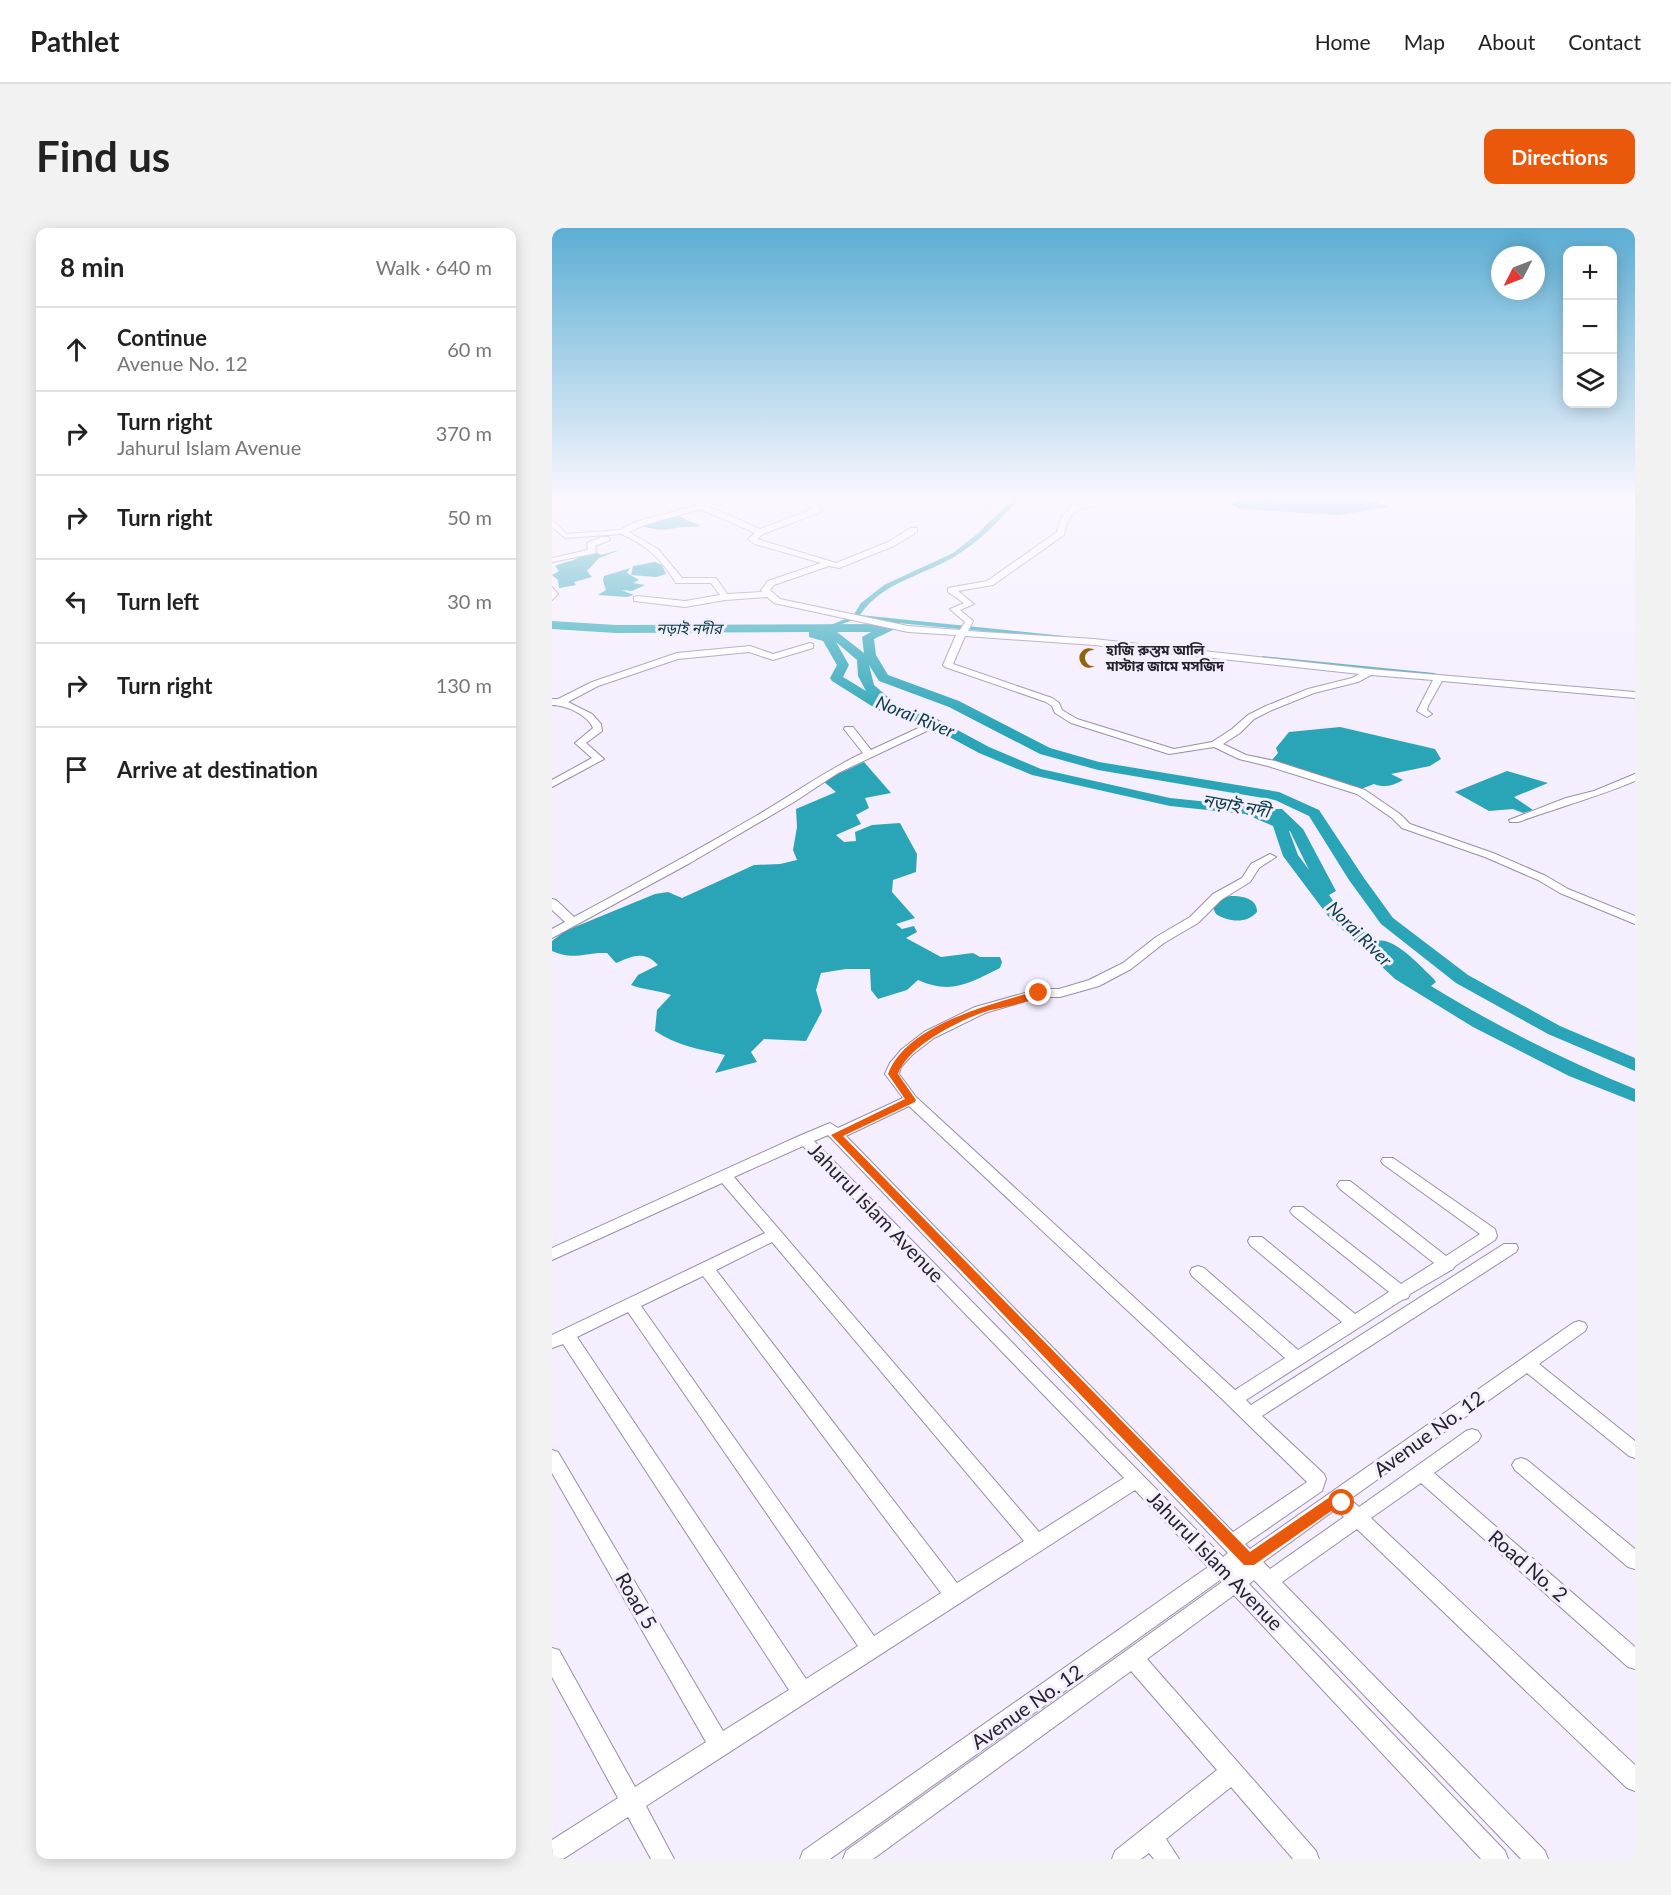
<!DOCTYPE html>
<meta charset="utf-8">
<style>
body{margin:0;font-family:Lato,"Noto Sans Bengali",sans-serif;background:#f2f2f2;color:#222}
.controls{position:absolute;right:18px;top:18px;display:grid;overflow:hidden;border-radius:12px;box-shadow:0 3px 15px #0003}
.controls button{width:54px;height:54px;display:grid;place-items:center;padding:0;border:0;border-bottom:2px solid #e0e0e0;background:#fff;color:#222;font:30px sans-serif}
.compass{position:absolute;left:939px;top:18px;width:54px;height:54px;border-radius:50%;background:#fff;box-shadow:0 3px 15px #0003;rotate:228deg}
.stop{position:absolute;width:18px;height:18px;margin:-14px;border:4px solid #ea580c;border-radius:50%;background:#fff}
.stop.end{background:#ea580c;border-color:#fff;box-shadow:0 2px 6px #0008}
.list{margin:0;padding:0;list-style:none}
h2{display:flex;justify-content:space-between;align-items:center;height:78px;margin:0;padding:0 24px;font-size:26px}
h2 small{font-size:20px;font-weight:400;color:#767676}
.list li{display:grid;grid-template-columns:39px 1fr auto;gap:18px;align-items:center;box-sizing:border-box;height:84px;padding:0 24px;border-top:2px solid #e0e0e0}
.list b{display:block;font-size:22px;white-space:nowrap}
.list p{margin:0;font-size:20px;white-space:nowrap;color:#767676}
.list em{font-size:20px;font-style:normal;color:#767676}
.icon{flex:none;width:33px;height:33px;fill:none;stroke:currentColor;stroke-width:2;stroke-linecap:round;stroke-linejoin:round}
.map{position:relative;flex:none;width:1083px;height:1631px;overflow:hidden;border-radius:12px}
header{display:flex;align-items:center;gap:36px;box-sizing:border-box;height:84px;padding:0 30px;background:#fff;border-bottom:2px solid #e0e0e0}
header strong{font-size:28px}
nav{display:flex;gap:33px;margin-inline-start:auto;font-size:21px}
.intro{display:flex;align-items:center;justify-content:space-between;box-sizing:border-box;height:144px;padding:0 36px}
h1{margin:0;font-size:42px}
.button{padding:15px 27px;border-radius:12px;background:#ea580c;color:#fff;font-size:21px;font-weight:700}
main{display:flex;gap:36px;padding:0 36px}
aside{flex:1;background:#fff;border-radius:12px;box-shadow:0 3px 15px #0003}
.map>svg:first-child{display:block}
</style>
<header>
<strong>Pathlet</strong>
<nav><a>Home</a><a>Map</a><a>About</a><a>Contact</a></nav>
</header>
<div class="intro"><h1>Find us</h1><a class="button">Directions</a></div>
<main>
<aside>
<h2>8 min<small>Walk · 640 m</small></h2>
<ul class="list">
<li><svg class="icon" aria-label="ahead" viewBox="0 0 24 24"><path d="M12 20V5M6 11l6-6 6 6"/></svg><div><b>Continue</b><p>Avenue No. 12</p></div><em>60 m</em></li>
<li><svg class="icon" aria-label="right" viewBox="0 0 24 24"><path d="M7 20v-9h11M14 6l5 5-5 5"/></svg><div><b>Turn right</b><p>Jahurul Islam Avenue</p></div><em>370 m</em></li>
<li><svg class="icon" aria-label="right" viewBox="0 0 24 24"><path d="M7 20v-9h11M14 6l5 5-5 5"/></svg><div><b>Turn right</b></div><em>50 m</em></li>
<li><svg class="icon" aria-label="left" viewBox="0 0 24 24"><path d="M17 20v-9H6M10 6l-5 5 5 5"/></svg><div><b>Turn left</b></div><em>30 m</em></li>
<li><svg class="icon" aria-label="right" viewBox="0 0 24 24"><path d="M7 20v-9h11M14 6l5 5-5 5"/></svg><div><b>Turn right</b></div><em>130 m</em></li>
<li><svg class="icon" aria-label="arrive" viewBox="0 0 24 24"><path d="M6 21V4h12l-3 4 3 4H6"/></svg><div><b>Arrive at destination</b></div></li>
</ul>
</aside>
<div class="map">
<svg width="1083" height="1631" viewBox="0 0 1083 1631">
<rect width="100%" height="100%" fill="#f5eefe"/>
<g fill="#29a5b7">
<path d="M 687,271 L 817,271 L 837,279 L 787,287 L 688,281 L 680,276 Z"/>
<path d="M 122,286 L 149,298 C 139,300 132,298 124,300 C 107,303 106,302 89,298 Z"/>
<path d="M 70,321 L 47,330 L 35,343 L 40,349 L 22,354 L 24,357 L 7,360 L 6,352 L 0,347 L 7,343 L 3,338 C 11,334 19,334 26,330 L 24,328 L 43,324 L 49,327 Z"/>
<path d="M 103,334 L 110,337 L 114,346 L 104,349 L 79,347 L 81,338 Z"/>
<path d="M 78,340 L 75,345 L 87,352 L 81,355 L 93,357 L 80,363 L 69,362 L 82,367 L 75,369 L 46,367 L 54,362 L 51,353 L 52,348 Z"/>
<path d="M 788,499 L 883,521 L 889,531 L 878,538 L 839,546 L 851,552 C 841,558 832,560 822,556 L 809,561 L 773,551 L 720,532 L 726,525 L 724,520 L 737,504 Z"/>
<path d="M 312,534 L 339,565 L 313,570 L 317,580 L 304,587 L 309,596 L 284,607 L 292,614 L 304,613 L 303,604 L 320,597 L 348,595 L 365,626 L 364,644 L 341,652 L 340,664 L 363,690 L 344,696 L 350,701 L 362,698 L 365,704 L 354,710 L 389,729 L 421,725 L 428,729 L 448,729 L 450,734 L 448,740 C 417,755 400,767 366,752 L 355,762 L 326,771 L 319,762 L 318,741 L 294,741 L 269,745 L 264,762 L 270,783 L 254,813 L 212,811 L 199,824 L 205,834 L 163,845 L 173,827 C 150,822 123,817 103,803 L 105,782 L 119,767 C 105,762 92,762 79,757 L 86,747 L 106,737 C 92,722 81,728 64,735 L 55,725 C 31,724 23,733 0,723 L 0,713 L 13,703 L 103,666 L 116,664 L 130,670 L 202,637 L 228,636 L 245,632 L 241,622 L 245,599 L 244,581 L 284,564 L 271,553 Z"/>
<path d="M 955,543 L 996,555 L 962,569 L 981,582 L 971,585 L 961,581 L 937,583 L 903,564 Z"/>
<path d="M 679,668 C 690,668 705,670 705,684 C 695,696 676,694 664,686 L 660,678 L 672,669 Z"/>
</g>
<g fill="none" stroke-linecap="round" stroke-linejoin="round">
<g fill="#29a5b7" fill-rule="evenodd">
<path d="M 461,271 L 467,271 C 449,291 428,313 405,327 C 372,348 331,353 308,387 L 512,408 L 514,409 L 514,411 L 304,391 L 276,401 L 271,400 L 301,388 L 309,375 L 332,357 L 401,325 L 425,306 Z"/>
<path d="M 710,428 L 882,445 L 886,447 L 882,449 L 713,432 L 710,432 Z"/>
</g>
<path fill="#29a5b7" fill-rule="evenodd" d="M 0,393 L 64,397 L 337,396 L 343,400 L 341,402 L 322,411 L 324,427 L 336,447 L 407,473 L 498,520 L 547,534 L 727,564 L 767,582 L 812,650 L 841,690 L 916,747 L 1008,798 L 1083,830 L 1083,843 L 996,806 L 904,755 L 829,696 L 797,652 L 757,588 L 723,572 L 546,542 L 488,526 L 397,479 L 327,453 L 317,437 L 322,457 L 336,469 L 330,473 L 336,476 L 385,491 L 437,519 L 489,541 L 618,570 L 696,578 L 720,587 L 718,584 L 720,581 L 730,581 L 751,601 L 784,663 L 777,667 L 788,682 L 823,714 C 839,705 869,739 881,750 L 884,754 L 879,758 C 944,798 1012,832 1083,861 L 1083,874 L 1017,848 L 921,799 L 843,751 L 776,688 L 731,628 L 721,598 L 693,586 L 618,578 L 480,547 L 427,525 L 375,497 L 326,482 L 280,453 L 278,450 L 285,437 L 271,413 L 257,409 L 257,404 L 64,405 L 0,401 ZM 285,404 L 319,404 L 310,409 L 312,425 ZM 284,414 L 305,432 L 306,448 L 314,463 L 291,449 L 297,437 ZM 737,603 L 738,603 L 757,642 L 746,627 Z"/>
<g stroke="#998ea7" stroke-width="2">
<g id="minor">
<path d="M 167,271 L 178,271 L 156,278 L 208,301 L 261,281 L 256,277 L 257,275 L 271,271 L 281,271 L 265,278 L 270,282 L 269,284 L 211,306 L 205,311 L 284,335 L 336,314 L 359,300 L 365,300 L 365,304 L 342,318 L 287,340 L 277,338 L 222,357 L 218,362 L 228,371 L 356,398 L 408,402 L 413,394 L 398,381 L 412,375 L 396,364 L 396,360 L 435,353 L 505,304 L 509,290 L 522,276 L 505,271 L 518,271 L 532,275 L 562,271 C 539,286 519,269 512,307 L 441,357 L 406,363 L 422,376 L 408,382 L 421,393 L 416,403 L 542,411 L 817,441 L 1083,464 L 1083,470 L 890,453 L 876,478 L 875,482 L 880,486 L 875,489 L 865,483 L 881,452 L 819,447 L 806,454 L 762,465 L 720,482 L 702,491 L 688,505 L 671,516 L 694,527 L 723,533 L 813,562 L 848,586 L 858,596 L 941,625 L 994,648 L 1016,661 L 1083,688 L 1083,696 L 1008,665 L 986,652 L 933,629 L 850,600 L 840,590 L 805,566 L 716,538 L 687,531 L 662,519 L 617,526 L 519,495 L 503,485 L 500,478 L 494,474 L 393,439 L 391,437 L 404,407 L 356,404 L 222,375 L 215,369 L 173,372 L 133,379 L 82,373 L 82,369 L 85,368 L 133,373 L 168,367 L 159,355 L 124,355 C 110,332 94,316 69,306 L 13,310 L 0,299 L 0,292 L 15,306 L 68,302 L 86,293 L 143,278 L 143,275 ZM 148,281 L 203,305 L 196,311 L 203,316 L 269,335 L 216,353 L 209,362 L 210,364 L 175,366 L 164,350 L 130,350 L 106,321 L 77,304 L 92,297 ZM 413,408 L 542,417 L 808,446 L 800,450 L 756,461 L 714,478 L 696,487 L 680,501 L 660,514 L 622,521 L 525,491 L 510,482 L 507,475 L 500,470 L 401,436 Z"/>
<path d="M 412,271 L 434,273 L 438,271 L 446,271 L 435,278 Z"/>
<path d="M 50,309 L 56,309 L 58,312 L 43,318 L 44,325 L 0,334 L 0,330 L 36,322 L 35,315 Z"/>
<path d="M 0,359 L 6,366 L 0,372 Z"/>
<path d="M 258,415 L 261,416 L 261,420 L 221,432 L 197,424 L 126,431 L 46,458 L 16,474 L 40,486 L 49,496 L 50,503 L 34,515 L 52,531 L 0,559 L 0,552 L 40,530 L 23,515 L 41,500 C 36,487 14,477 0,477 L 0,471 L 6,471 L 40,454 L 125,425 L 198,418 L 221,426 Z"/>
<path d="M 375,496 L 380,499 L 379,501 L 286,545 L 242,574 L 138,635 L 0,710 L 0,701 L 13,694 L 0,682 L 0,671 L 4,672 L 22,689 C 83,656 144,623 204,588 C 240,567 273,543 311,525 L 292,501 L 293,499 L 301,499 L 319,522 Z"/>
<path d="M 1083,546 L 1083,553 C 1045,569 1005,580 966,594 L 958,594 L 957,592 L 1014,570 L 1042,563 Z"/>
<path d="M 718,626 L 724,629 L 707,640 L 698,654 L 669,672 L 646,695 L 612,715 L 579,741 L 547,758 L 508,769 L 487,769 L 433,785 L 382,810 L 360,827 L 349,839 L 347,846 L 364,869 L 683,1162 L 733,1130 L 640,1048 L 638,1044 L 640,1040 L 646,1038 L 652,1040 L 746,1122 L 790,1094 L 698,1017 L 696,1013 L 698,1009 L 710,1009 L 803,1086 L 837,1064 L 741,987 L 738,983 L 741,979 L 751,979 L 849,1056 L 882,1035 L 788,961 L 785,957 L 788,953 L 798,953 L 894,1028 L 928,1006 L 831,936 L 829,933 L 831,930 L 841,930 L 943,1001 L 945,1008 L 943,1012 L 903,1038 L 901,1041 L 858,1066 L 856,1070 L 850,1072 L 694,1172 L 699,1177 L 952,1016 L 964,1016 L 966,1020 L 964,1024 L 710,1188 L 772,1246 L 774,1251 L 770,1263 L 693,1316 L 698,1321 L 1021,1095 L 1027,1093 L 1033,1095 L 1035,1099 L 1033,1103 L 987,1136 L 1083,1213 L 1083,1230 L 1077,1228 L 975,1145 L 798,1271 L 807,1279 L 914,1203 L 920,1201 L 926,1203 L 929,1208 L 926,1213 L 882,1245 L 1083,1419 L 1083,1441 L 1076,1439 L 869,1255 L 819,1290 L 1083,1537 L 1083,1563 L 1075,1560 L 805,1301 L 730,1354 L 993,1623 L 996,1631 L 969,1631 L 702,1352 L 697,1356 L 953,1623 L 956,1631 L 929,1631 L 682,1367 L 595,1431 L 764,1623 L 767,1631 L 741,1631 L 679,1559 L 614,1611 L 627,1631 L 602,1631 L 597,1625 L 589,1631 L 560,1631 L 563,1623 L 665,1542 L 579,1443 L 321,1631 L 291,1631 L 294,1623 L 670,1354 L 668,1352 L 278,1631 L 248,1631 L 251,1623 L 656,1339 L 583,1262 L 94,1578 L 122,1631 L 99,1631 L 76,1589 L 11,1631 L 0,1631 L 0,1612 L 66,1570 L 0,1449 L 0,1420 L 7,1422 L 83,1559 L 154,1514 L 0,1245 L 0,1222 L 6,1224 L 171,1503 L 237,1462 L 11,1116 L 0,1120 L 0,1107 L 213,1005 L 170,955 L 0,1032 L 0,1020 L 247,908 L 278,895 L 286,900 L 351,870 L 333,846 L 338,835 L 350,821 L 372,804 L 423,779 L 487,761 L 507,761 L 537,752 L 571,735 L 604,709 L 638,689 L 661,666 L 690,650 L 699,636 ZM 357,878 L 669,1170 L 755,1254 L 681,1304 L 294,908 ZM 276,907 L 279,910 L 676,1325 L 671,1329 L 262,913 ZM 251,918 L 572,1250 L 487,1304 L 182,949 ZM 220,1014 L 472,1313 L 405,1355 L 164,1042 ZM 151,1048 L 389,1365 L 322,1408 L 89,1078 ZM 76,1084 L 306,1418 L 254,1451 L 25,1109 ZM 784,1281 L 792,1289 L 718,1341 L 711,1334 Z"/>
<path d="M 969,1230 L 975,1232 L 1083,1321 L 1083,1341 L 1076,1339 L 963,1242 L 960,1237 L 963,1232 Z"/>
</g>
</g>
<use href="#minor" fill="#fff" fill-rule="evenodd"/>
</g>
<linearGradient id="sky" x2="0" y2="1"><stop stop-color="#5baed4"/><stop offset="0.54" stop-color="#faf7ff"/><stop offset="1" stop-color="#faf7ff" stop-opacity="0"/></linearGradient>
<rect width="1083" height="499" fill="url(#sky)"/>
<path fill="#ea580c" d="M 484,763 L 492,765 C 479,775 455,778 439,782 C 411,790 356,817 346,846 L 364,872 L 363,874 L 291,908 L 698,1324 L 775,1271 L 785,1267 L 795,1271 L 797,1275 L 795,1279 L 785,1279 L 702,1337 L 692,1337 L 279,907 L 353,871 L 336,846 C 354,797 439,776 484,763 Z"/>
<defs>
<g id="mosque-bare" transform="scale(1.62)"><path d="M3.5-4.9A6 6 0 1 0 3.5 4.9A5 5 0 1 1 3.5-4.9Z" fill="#90630d" stroke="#f5eefe" stroke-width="2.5" paint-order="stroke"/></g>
</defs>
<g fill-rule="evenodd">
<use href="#mosque-bare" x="537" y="430"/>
</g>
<g text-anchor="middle" stroke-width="6" stroke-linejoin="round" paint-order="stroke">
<g font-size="14" font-weight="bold" fill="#27232d" stroke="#f5eefe" text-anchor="start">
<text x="554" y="427">হাজি রুস্তম আলি<tspan x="554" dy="16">মাস্টার জামে মসজিদ</tspan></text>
</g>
<g font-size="15" font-style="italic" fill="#0a4048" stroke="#f5eefe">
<text x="137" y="406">নড়াই নদীর</text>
</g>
<g font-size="18" font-style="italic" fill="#0a4048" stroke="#f5eefe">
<text transform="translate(363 489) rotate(22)" y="6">Norai River</text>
<text transform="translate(684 578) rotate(10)" y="6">নড়াই নদী</text>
<text transform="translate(807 706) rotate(45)" y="6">Norai River</text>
</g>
<g font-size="20" fill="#27232d" stroke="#f5eefe">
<text transform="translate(324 985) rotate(46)" y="7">Jahurul Islam Avenue</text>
<text transform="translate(877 1206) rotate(-36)" y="7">Avenue No. 12</text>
<text transform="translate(663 1333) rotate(46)" y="7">Jahurul Islam Avenue</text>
<text transform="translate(976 1338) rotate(41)" y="7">Road No. 2</text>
<text transform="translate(84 1373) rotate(60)" y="7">Road 5</text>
<text transform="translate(475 1479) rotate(-35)" y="7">Avenue No. 12</text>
</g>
</g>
</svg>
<div class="controls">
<button>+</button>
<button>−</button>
<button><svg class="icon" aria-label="layers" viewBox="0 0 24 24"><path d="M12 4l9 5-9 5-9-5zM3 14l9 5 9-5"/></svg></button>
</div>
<svg class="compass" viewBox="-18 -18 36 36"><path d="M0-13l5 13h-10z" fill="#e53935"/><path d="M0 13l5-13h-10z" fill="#767676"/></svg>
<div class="stop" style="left:790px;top:1275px"></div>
<div class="stop end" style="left:487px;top:765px"></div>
</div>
</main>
